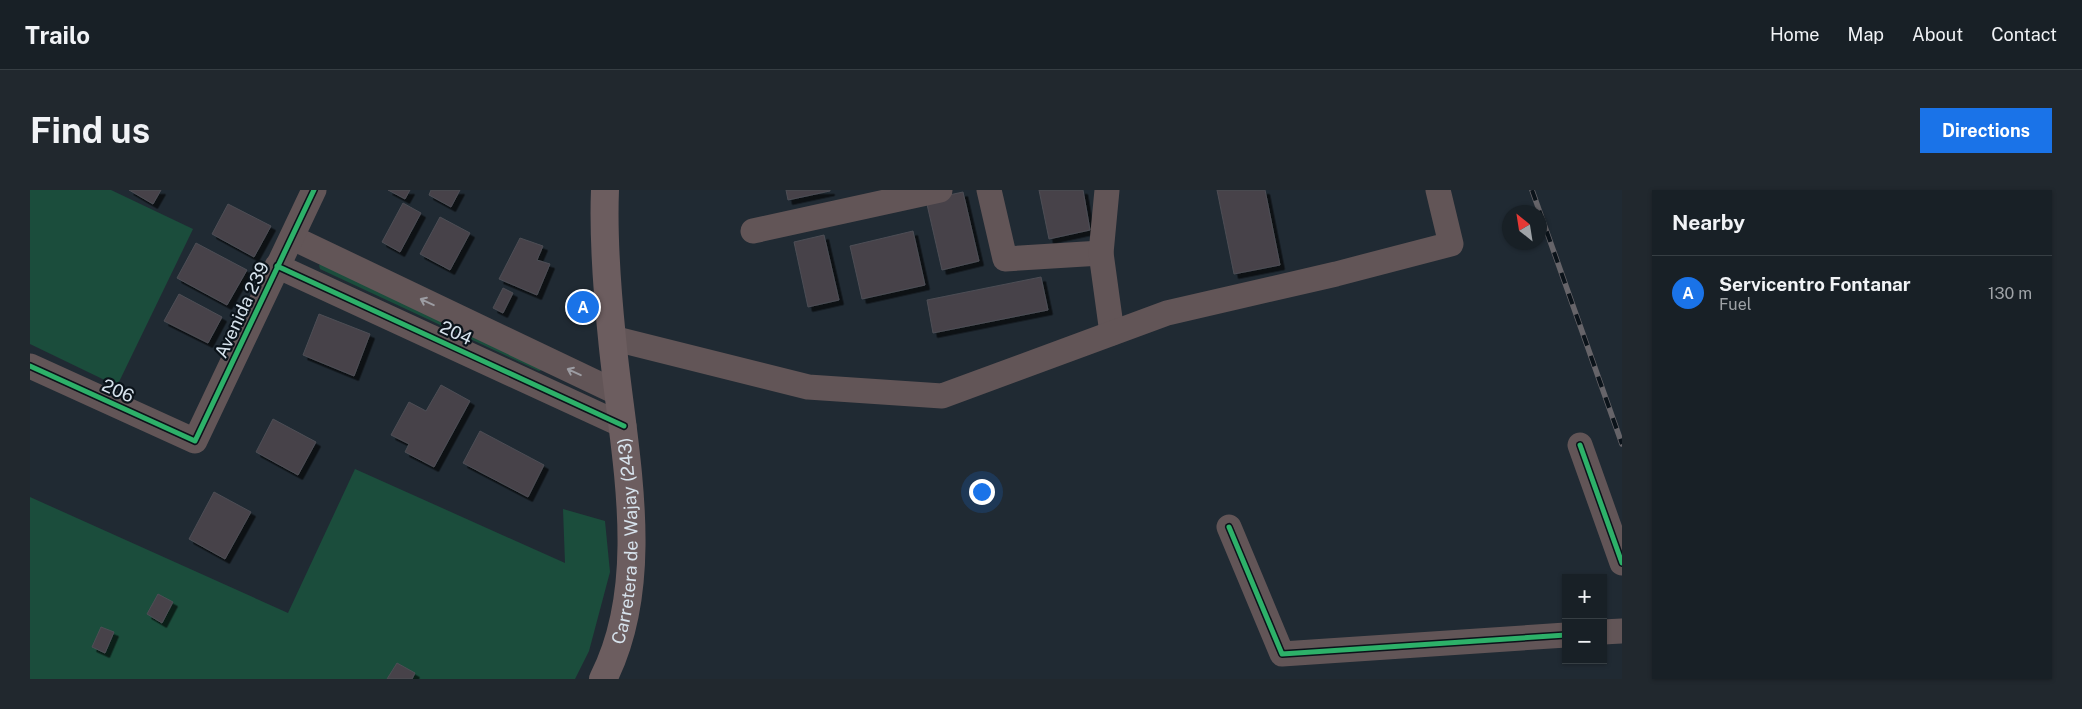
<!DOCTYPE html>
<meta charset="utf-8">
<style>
body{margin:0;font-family:"Public Sans",sans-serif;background:#21282e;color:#f1f3f6}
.controls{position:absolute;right:15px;bottom:15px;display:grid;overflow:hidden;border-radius:0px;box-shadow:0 1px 4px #0004}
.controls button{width:45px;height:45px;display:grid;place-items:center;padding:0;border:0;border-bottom:1px solid #363e43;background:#182026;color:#f1f3f6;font:25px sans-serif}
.compass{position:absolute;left:1472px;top:15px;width:45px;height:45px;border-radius:50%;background:#182026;box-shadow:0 1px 4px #0004;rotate:330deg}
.you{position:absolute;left:951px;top:301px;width:18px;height:18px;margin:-12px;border:4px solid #fff;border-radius:50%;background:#1a73e8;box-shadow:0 0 0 8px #1a73e833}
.badge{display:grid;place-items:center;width:32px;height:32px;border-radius:50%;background:#1a73e8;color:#fff;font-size:16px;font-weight:700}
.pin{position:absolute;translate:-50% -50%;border:2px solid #fff;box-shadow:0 1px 5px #0006}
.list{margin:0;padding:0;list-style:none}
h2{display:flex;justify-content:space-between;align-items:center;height:65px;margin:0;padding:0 20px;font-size:21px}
h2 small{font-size:16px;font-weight:400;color:#9fa3a7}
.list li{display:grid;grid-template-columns:32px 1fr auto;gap:15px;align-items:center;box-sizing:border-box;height:75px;padding:0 20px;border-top:1px solid #363e43}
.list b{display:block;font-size:19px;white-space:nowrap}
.list p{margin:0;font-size:16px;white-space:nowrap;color:#9fa3a7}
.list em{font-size:16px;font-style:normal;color:#9fa3a7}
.map{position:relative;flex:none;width:1592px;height:489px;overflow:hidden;border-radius:0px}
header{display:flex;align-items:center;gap:30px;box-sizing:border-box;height:70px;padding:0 25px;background:#182026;border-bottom:1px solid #363e43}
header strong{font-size:24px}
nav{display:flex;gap:28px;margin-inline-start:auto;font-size:18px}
.intro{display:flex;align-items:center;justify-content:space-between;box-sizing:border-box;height:120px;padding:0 30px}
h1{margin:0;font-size:35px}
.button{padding:12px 22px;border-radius:0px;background:#1a73e8;color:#fff;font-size:18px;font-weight:700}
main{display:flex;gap:30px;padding:0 30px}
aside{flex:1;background:#182026;border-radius:0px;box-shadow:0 1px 4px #0004}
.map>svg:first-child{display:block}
</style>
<header>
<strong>Trailo</strong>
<nav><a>Home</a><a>Map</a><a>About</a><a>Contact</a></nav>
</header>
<div class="intro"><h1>Find us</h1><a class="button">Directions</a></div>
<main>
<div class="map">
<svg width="1592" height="489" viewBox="0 0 1592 489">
<defs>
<filter id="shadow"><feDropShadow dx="4.5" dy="4.5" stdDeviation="0" flood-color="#0009"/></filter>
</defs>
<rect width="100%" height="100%" fill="#202a33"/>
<g fill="#1b4d3c">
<path d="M 0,0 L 81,0 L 163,39 L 87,196 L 0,154 Z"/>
<path d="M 292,74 L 512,180 L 509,181 L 290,79 L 289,75 Z"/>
<path d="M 325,279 L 535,373 L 533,319 L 575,331 L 580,382 L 559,461 L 545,489 L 0,489 L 0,307 L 258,423 Z"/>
</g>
<g fill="#47424a" stroke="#4d4e55" filter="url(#shadow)">
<path d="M 99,0 L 131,0 L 123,14 Z"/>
<path d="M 358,0 L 380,0 L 375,9 Z"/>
<path d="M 401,0 L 430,0 L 421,17 L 399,5 Z"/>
<path d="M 756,0 L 800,0 L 800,1 L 758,10 Z"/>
<path d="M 1009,0 L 1053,0 L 1060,40 L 1019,49 Z"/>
<path d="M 1187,0 L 1235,0 L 1250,75 L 1204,84 Z"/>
<path d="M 933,2 L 949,71 L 912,80 L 896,10 Z"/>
<path d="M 373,13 L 391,23 L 370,62 L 352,52 Z"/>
<path d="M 198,14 L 241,36 L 224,67 L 182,44 Z"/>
<path d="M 410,27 L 440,43 L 420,80 L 390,64 Z"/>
<path d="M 883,41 L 895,95 L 832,109 L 820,56 Z"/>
<path d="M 794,45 L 809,110 L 778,117 L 764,52 Z"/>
<path d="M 490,48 L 513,56 L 507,70 L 520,74 L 507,105 L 469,89 Z"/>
<path d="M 166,53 L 217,80 L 197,115 L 147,88 Z"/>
<path d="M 1011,87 L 1018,120 L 903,143 L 897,110 Z"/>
<path d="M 473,98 L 483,103 L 473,123 L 463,118 Z"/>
<path d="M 149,104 L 192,127 L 178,153 L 134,131 Z"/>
<path d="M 289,124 L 340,144 L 324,186 L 273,165 Z"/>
<path d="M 411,195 L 440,211 L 404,277 L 375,262 L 379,254 L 361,245 L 379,212 L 396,221 Z"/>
<path d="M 243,229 L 286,252 L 268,285 L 226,262 Z"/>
<path d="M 450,241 L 514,275 L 498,307 L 433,273 Z"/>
<path d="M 184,302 L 221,322 L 195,369 L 159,349 Z"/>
<path d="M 128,404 L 143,412 L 132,433 L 117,424 Z"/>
<path d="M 71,437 L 84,442 L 75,463 L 62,457 Z"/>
<path d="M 367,473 L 385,483 L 382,489 L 357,489 Z"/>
</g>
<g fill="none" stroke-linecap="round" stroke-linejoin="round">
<g stroke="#625557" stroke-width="25">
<path d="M 959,0 L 975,69 L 1071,63"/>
<path d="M 1077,0 L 1071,63 L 1082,143"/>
<path d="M 723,41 L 910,0"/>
<path d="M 263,48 L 588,203"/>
<path d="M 247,76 L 594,236"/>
<path d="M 582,148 L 778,197 L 912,206 L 1137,123 L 1306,84 L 1421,54 L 1408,0"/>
<path d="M 0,176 L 165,251 L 284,0"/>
<path d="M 1550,255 L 1592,373"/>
<path d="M 1199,337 L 1252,464 L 1536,445"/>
<path d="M 1573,442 L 1592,441"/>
</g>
<path stroke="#6c5d5f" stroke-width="28" id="s1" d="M 573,489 C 625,387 592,256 582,148 C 577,99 573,49 575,0"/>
<g stroke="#666469" stroke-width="5.5">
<path id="rail" d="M 1502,0 L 1592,254"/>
</g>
<use href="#rail" stroke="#0b131a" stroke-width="4" stroke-dasharray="11" stroke-linecap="butt"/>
<g stroke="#0b131a" stroke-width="8">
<g id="cycleway">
<path d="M 247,76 L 594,236"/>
<path d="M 0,176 L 165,251 L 284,0"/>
<path d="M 1550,255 L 1592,373"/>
<path d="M 1199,337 L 1252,464 L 1536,445"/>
</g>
</g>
<use href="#cycleway" stroke="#2db169" stroke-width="5"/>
</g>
<defs><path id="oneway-shaft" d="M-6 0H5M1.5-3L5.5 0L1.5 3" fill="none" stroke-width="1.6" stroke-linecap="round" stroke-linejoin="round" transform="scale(1.25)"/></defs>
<g stroke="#9c9ca2">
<use href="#oneway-shaft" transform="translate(397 112) rotate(-155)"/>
<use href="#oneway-shaft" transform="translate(544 182) rotate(-155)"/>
</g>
<g text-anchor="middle" stroke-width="4.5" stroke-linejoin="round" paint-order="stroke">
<g font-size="18" fill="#d6e2ec" stroke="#0b131a">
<text transform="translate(212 120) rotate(-65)" y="6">Avenida 239</text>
<text transform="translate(426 143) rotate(25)" y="6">204</text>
<text transform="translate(88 201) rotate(24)" y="6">206</text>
<text dy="6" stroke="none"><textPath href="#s1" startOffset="142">Carretera de Wajay (243)</textPath></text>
</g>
</g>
</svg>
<div class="controls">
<button>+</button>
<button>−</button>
</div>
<svg class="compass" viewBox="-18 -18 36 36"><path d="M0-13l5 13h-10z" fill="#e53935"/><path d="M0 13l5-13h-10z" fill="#9fa3a7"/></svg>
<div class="you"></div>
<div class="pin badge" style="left:553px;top:117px">A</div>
</div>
<aside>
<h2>Nearby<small></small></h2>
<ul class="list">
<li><span class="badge">A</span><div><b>Servicentro Fontanar</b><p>Fuel</p></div><em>130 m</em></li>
</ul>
</aside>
</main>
